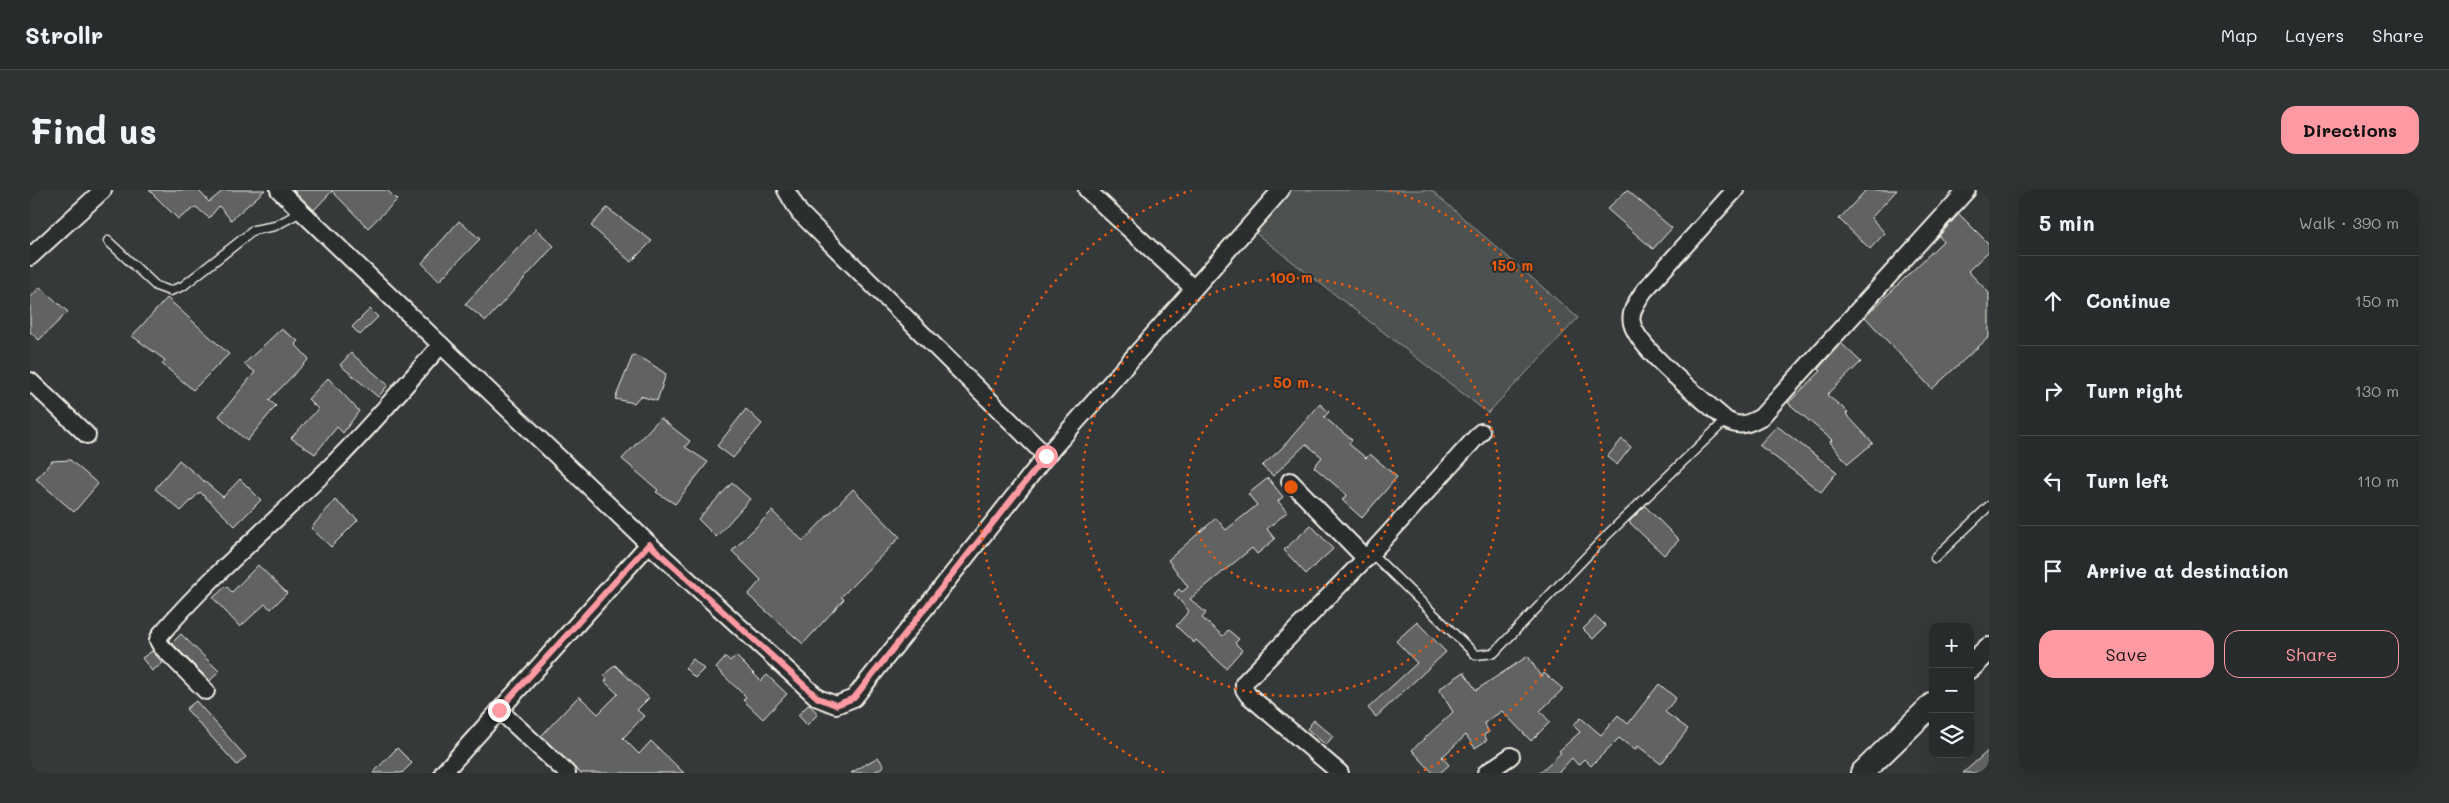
<!DOCTYPE html>
<meta charset="utf-8">
<style>
body{margin:0;font-family:Mali,sans-serif;background:#303333;color:#f1f3f6}
.controls{position:absolute;right:15px;bottom:15px;display:grid;overflow:hidden;border-radius:10px;box-shadow:0 5px 20px #0002}
.controls button{width:45px;height:45px;display:grid;place-items:center;padding:0;border:0;border-bottom:1px solid #444747;background:#282b2b;color:#f1f3f6;font:25px sans-serif}
.stop{position:absolute;width:15px;height:15px;margin:-11px;border:4px solid #ff9aa2;border-radius:50%;background:#fff}
.stop.end{background:#ff9aa2;border-color:#fff;box-shadow:0 1px 5px #0008}
.list{margin:0;padding:0;list-style:none}
h2{display:flex;justify-content:space-between;align-items:center;height:65px;margin:0;padding:0 20px;font-size:21px}
h2 small{font-size:16px;font-weight:400;color:#a5a7a9}
.list li{display:grid;grid-template-columns:32px 1fr auto;gap:15px;align-items:center;box-sizing:border-box;height:90px;padding:0 20px;border-top:1px solid #444747}
.list b{display:block;font-size:19px;white-space:nowrap}
.list em{font-size:16px;font-style:normal;color:#a5a7a9}
.actions{display:flex;gap:10px;padding:15px 20px}
.actions a{flex:1;padding:11px 0;border:1px solid #ff9aa2;border-radius:15px;text-align:center;font-size:18px;color:#ff9aa2}
.actions .main{background:#ff9aa2;color:#111}
.icon{flex:none;width:28px;height:28px;fill:none;stroke:currentColor;stroke-width:2;stroke-linecap:round;stroke-linejoin:round}
.map{position:relative;flex:none;width:1959px;height:583px;overflow:hidden;border-radius:15px}
header{display:flex;align-items:center;gap:30px;box-sizing:border-box;height:70px;padding:0 25px;background:#282b2b;border-bottom:1px solid #444747}
header strong{font-size:24px}
nav{display:flex;gap:28px;margin-inline-start:auto;font-size:18px}
.intro{display:flex;align-items:center;justify-content:space-between;box-sizing:border-box;height:120px;padding:0 30px}
h1{margin:0;font-size:35px}
.button{padding:12px 22px;border-radius:15px;background:#ff9aa2;color:#111;font-size:18px;font-weight:700}
main{display:flex;gap:30px;padding:0 30px}
aside{flex:1;background:#282b2b;border-radius:15px;box-shadow:0 5px 20px #0002}
.map>svg:first-child{display:block}
</style>
<header>
<strong>Strollr</strong>
<nav><a>Map</a><a>Layers</a><a>Share</a></nav>
</header>
<div class="intro"><h1>Find us</h1><a class="button">Directions</a></div>
<main>
<div class="map">
<svg width="1959" height="583" viewBox="0 0 1959 583">
<rect width="100%" height="100%" fill="#363939"/>
<filter id="ink" filterUnits="userSpaceOnUse"><feTurbulence type="fractalNoise" baseFrequency=".02" numOctaves="2"/><feDisplacementMap in="SourceGraphic" scale="10" xChannelSelector="R" yChannelSelector="G"/><feConvolveMatrix kernelMatrix="1 2 1 2 8 2 1 2 1" color-interpolation-filters="sRGB"/></filter>
<g filter="url(#ink)">
<path fill="#4e514f" stroke="#a1a19c" d="M 1261,0 L 1401,0 L 1548,128 L 1458,223 L 1224,42 Z"/>
<g fill="#616362" stroke="#f4f1e8">
<path d="M 119,0 L 168,0 L 179,12 L 194,0 L 235,0 L 201,30 L 189,16 L 179,28 L 166,17 L 148,29 Z"/>
<path d="M 263,0 L 357,0 L 367,10 L 338,38 L 302,1 L 284,20 Z"/>
<path d="M 1597,0 L 1642,38 L 1623,59 L 1577,19 Z"/>
<path d="M 1836,0 L 1867,0 L 1841,28 L 1855,43 L 1840,59 L 1809,29 Z"/>
<path d="M 577,18 L 622,51 L 601,72 L 561,36 Z"/>
<path d="M 1929,24 L 1959,54 L 1959,61 L 1938,81 L 1959,103 L 1959,147 L 1902,199 L 1835,127 L 1913,51 L 1909,46 Z"/>
<path d="M 429,31 L 450,49 L 409,91 L 392,73 Z"/>
<path d="M 506,39 L 524,56 L 456,131 L 435,114 Z"/>
<path d="M 10,97 L 38,122 L 9,150 L 0,142 L 0,108 Z"/>
<path d="M 137,108 L 199,164 L 163,200 L 132,174 L 135,170 L 102,146 Z"/>
<path d="M 340,119 L 348,127 L 330,145 L 322,137 Z"/>
<path d="M 251,139 L 268,151 L 265,154 L 279,169 L 239,210 L 246,216 L 217,251 L 189,226 L 225,182 L 214,174 Z"/>
<path d="M 1811,153 L 1831,172 L 1797,205 L 1818,222 L 1816,224 L 1843,253 L 1818,274 L 1800,252 L 1802,250 L 1758,213 L 1791,181 L 1788,179 Z"/>
<path d="M 321,163 L 358,195 L 348,207 L 310,175 Z"/>
<path d="M 603,165 L 617,171 L 636,184 L 627,211 L 610,206 L 604,213 L 585,209 Z"/>
<path d="M 298,188 L 329,221 L 313,243 L 307,237 L 285,264 L 261,248 L 288,219 L 278,209 Z"/>
<path d="M 1290,214 L 1299,222 L 1294,227 L 1322,250 L 1319,254 L 1336,268 L 1340,264 L 1367,287 L 1332,328 L 1312,310 L 1317,305 L 1284,277 L 1292,267 L 1276,254 L 1243,286 L 1232,276 L 1252,258 Z"/>
<path d="M 716,219 L 732,234 L 703,268 L 687,256 Z"/>
<path d="M 630,228 L 660,251 L 655,257 L 678,272 L 645,314 L 626,302 L 628,300 L 592,269 Z"/>
<path d="M 1747,236 L 1807,282 L 1791,302 L 1729,255 Z"/>
<path d="M 1592,249 L 1601,257 L 1587,275 L 1577,267 Z"/>
<path d="M 40,270 L 68,294 L 44,322 L 6,289 L 22,271 Z"/>
<path d="M 149,270 L 193,307 L 210,289 L 231,310 L 205,336 L 170,302 L 151,321 L 125,299 Z"/>
<path d="M 1238,288 L 1253,307 L 1248,311 L 1257,322 L 1237,339 L 1245,349 L 1227,364 L 1222,358 L 1160,409 L 1176,423 L 1172,428 L 1193,446 L 1198,440 L 1209,449 L 1205,453 L 1212,460 L 1196,478 L 1166,450 L 1164,453 L 1146,436 L 1159,421 L 1144,404 L 1149,399 L 1152,402 L 1158,397 L 1138,370 L 1186,328 L 1196,340 L 1227,315 L 1218,304 Z"/>
<path d="M 702,293 L 720,309 L 686,347 L 668,329 Z"/>
<path d="M 823,299 L 870,347 L 811,407 L 814,409 L 773,454 L 718,405 L 731,390 L 702,361 L 742,321 L 773,351 Z"/>
<path d="M 305,310 L 328,330 L 301,357 L 281,338 Z"/>
<path d="M 1615,316 L 1649,350 L 1634,365 L 1599,332 Z"/>
<path d="M 1281,335 L 1303,359 L 1276,384 L 1254,360 Z"/>
<path d="M 228,375 L 257,403 L 241,419 L 235,414 L 210,437 L 183,408 L 196,396 L 202,402 Z"/>
<path d="M 1566,426 L 1576,436 L 1563,449 L 1553,439 Z"/>
<path d="M 1387,432 L 1416,462 L 1346,527 L 1338,518 L 1387,473 L 1366,451 Z"/>
<path d="M 151,444 L 189,481 L 180,491 L 142,453 Z"/>
<path d="M 122,461 L 133,473 L 122,481 L 112,468 Z"/>
<path d="M 706,466 L 731,491 L 737,485 L 757,504 L 733,529 L 713,510 L 716,507 L 686,478 L 696,467 L 700,471 Z"/>
<path d="M 1498,466 L 1511,487 L 1514,483 L 1533,499 L 1510,521 L 1520,532 L 1501,551 L 1472,521 L 1454,533 L 1459,542 L 1454,545 L 1457,550 L 1445,558 L 1436,545 L 1412,567 L 1419,575 L 1410,583 L 1403,583 L 1382,560 L 1423,522 L 1409,499 L 1434,482 L 1446,500 Z"/>
<path d="M 663,469 L 674,479 L 665,488 L 655,478 Z"/>
<path d="M 585,475 L 619,508 L 607,520 L 614,526 L 593,548 L 609,564 L 621,551 L 654,583 L 550,583 L 511,546 L 549,506 L 568,524 L 588,504 L 575,492 L 577,489 L 574,485 Z"/>
<path d="M 1629,494 L 1646,508 L 1635,522 L 1658,539 L 1631,574 L 1608,556 L 1605,560 L 1589,548 L 1561,576 L 1554,569 L 1548,575 L 1542,568 L 1528,583 L 1509,583 L 1531,563 L 1529,561 L 1550,542 L 1543,535 L 1551,528 L 1571,545 L 1588,525 L 1598,534 Z"/>
<path d="M 166,511 L 216,567 L 207,575 L 156,519 Z"/>
<path d="M 779,514 L 788,524 L 777,535 L 768,525 Z"/>
<path d="M 1284,530 L 1303,546 L 1296,555 L 1277,539 Z"/>
<path d="M 367,558 L 382,573 L 372,583 L 343,583 Z"/>
<path d="M 1959,560 L 1959,583 L 1933,583 Z"/>
<path d="M 848,567 L 854,576 L 843,583 L 821,583 Z"/>
</g>
<g fill="none" stroke-linecap="round" stroke-linejoin="round">
<g stroke="#f4f1e8" stroke-width="11">
<g id="lane">
<path d="M 78,51 L 126,96 L 140,101 L 153,96 L 224,40 L 245,36 L 271,22"/>
<path d="M 1341,363 L 1446,465 L 1464,463 L 1578,344 L 1696,230"/>
<path d="M 1905,368 L 1959,316"/>
</g>
</g>
<g stroke="#f4f1e8" stroke-width="20">
<g id="street">
<path d="M 249,0 L 619,354 L 788,508 L 806,515 L 824,508 L 1016,266 L 1251,0"/>
<path d="M 756,0 L 769,22 L 1016,266"/>
<path d="M 1057,0 L 1163,98"/>
<path d="M 1705,0 L 1614,101 C 1608,110 1599,122 1602,133 C 1608,160 1674,210 1696,230 C 1710,238 1718,234 1731,227 L 1937,0"/>
<path d="M 0,67 L 73,0"/>
<path d="M 0,191 L 57,245"/>
<path d="M 1260,291 L 1336,369"/>
<path d="M 176,501 L 131,456 L 128,450 L 131,444 C 182,384 243,334 298,279 C 338,240 373,197 411,155"/>
<path d="M 469,520 L 537,583"/>
<path d="M 413,583 L 619,354"/>
<path d="M 1310,583 L 1218,505 L 1214,499 L 1214,493 L 1341,363 L 1451,242"/>
<path d="M 1456,583 L 1481,566"/>
</g>
</g>
<g stroke="#f4f1e8" stroke-width="26">
<g id="secondary">
<path d="M 1940,477 L 1959,459"/>
<path d="M 1832,583 L 1903,514"/>
</g>
</g>
<use href="#lane" stroke="#2a2d2e" stroke-width="8"/>
<use href="#street" stroke="#2a2d2e" stroke-width="16"/>
<use href="#secondary" stroke="#2a2d2e" stroke-width="22"/>
</g>
</g>
<g fill="none" stroke-linecap="round" stroke-linejoin="round" filter="url(#ink)">
<path stroke="#ff9aa2" stroke-width="6" d="M 469,520 L 619,354 L 788,508 L 806,515 L 824,508 L 1016,266"/>
</g>
<g fill="none" stroke="#e8590c" stroke-width="2.5" stroke-dasharray="2.5 5">
<circle cx="1261" cy="297" r="104"/>
<circle cx="1261" cy="297" r="209"/>
<path d="M1134 583A313 313 0 0 1 1162 0M1360 0A313 313 0 0 1 1388 583"/>
</g>
<circle cx="1261" cy="297" r="8" fill="#e8590c" stroke="#2a2d2e" stroke-width="2.5"/>
<g font-size="15" text-anchor="middle" font-weight="bold" fill="#e8590c" stroke="#2a2d2e" stroke-width="4" stroke-linejoin="round" paint-order="stroke">
<text x="1482" y="81">150 m</text>
<text x="1261" y="93">100 m</text>
<text x="1261" y="198">50 m</text>
</g>
</svg>
<div class="controls">
<button>+</button>
<button>−</button>
<button><svg class="icon" aria-label="layers" viewBox="0 0 24 24"><path d="M12 4l9 5-9 5-9-5zM3 14l9 5 9-5"/></svg></button>
</div>
<div class="stop" style="left:1016px;top:266px"></div>
<div class="stop end" style="left:469px;top:520px"></div>
</div>
<aside>
<h2>5 min<small>Walk · 390 m</small></h2>
<ul class="list">
<li><svg class="icon" aria-label="ahead" viewBox="0 0 24 24"><path d="M12 20V5M6 11l6-6 6 6"/></svg><div><b>Continue</b></div><em>150 m</em></li>
<li><svg class="icon" aria-label="right" viewBox="0 0 24 24"><path d="M7 20v-9h11M14 6l5 5-5 5"/></svg><div><b>Turn right</b></div><em>130 m</em></li>
<li><svg class="icon" aria-label="left" viewBox="0 0 24 24"><path d="M17 20v-9H6M10 6l-5 5 5 5"/></svg><div><b>Turn left</b></div><em>110 m</em></li>
<li><svg class="icon" aria-label="arrive" viewBox="0 0 24 24"><path d="M6 21V4h12l-3 4 3 4H6"/></svg><div><b>Arrive at destination</b></div></li>
</ul>
<div class="actions"><a class="main">Save</a><a>Share</a></div>
</aside>
</main>
